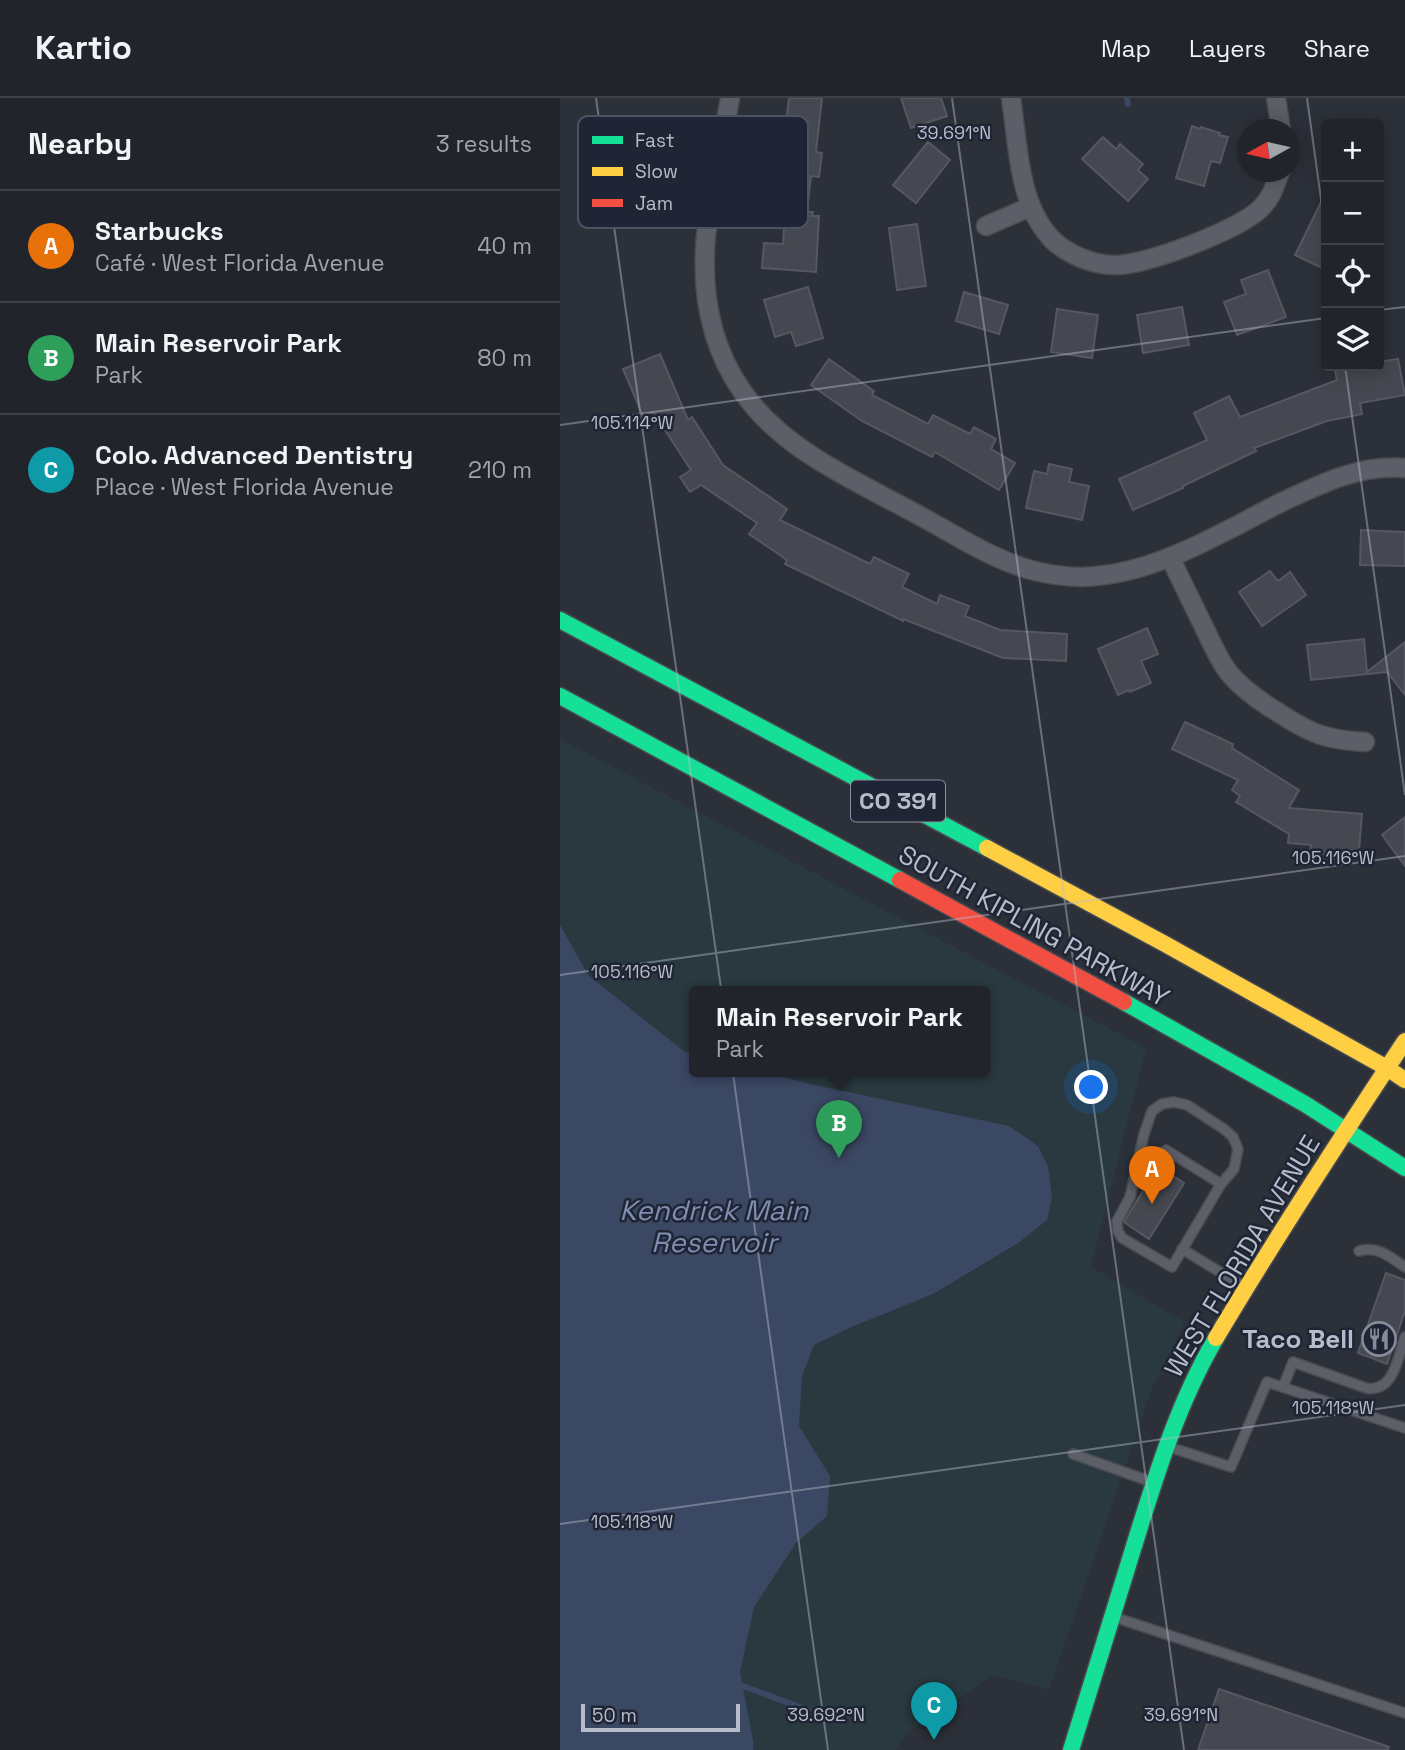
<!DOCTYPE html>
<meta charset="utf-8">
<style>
body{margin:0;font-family:"Space Grotesk",sans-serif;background:#2d3037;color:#f1f3f6}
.controls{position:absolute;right:21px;top:21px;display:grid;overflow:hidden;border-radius:7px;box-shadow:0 4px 18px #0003}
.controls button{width:63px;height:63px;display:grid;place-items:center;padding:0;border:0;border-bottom:2px solid #3e4147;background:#21242b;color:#f1f3f6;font:35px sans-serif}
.compass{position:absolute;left:677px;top:21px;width:63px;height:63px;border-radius:50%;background:#21242b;box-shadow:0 4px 18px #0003;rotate:262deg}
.scale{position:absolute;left:21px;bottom:18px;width:159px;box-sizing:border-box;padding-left:7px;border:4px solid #b6bcc9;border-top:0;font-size:19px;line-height:24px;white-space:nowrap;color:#b6bcc9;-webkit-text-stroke:5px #1f2534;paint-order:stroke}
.you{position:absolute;left:532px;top:990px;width:24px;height:24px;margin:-18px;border:5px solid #fff;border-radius:50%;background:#1a73e8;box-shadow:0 0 0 10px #1a73e833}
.badge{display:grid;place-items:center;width:46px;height:46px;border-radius:50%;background:#d93025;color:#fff;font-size:23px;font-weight:700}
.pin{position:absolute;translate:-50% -58px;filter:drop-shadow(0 2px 4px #0008)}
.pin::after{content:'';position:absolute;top:37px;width:24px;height:21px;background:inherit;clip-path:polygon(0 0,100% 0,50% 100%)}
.popup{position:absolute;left:129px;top:888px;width:301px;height:91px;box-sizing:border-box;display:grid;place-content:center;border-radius:7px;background:#21242b;filter:drop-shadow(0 2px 5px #0005);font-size:23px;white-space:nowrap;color:#a2a4a9}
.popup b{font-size:26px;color:#f1f3f6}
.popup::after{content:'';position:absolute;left:50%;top:100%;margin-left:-14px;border:14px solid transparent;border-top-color:#21242b}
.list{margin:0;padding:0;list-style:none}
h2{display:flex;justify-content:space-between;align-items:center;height:91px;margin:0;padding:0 28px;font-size:30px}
h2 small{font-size:23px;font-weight:400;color:#a2a4a9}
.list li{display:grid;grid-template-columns:46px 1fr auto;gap:21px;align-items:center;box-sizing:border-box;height:112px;padding:0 28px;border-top:2px solid #3e4147}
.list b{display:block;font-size:26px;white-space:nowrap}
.list p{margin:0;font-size:23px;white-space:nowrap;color:#a2a4a9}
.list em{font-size:23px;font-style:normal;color:#a2a4a9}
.icon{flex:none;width:38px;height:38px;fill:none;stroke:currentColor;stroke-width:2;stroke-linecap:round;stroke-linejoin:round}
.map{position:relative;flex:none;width:845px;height:1652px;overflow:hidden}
header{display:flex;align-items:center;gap:42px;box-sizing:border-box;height:98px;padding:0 35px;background:#21242b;border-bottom:2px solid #3e4147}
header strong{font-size:33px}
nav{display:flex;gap:38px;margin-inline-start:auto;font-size:24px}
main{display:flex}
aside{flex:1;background:#21242b}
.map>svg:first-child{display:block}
</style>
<header>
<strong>Kartio</strong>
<nav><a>Map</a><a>Layers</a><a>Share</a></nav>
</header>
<main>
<aside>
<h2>Nearby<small>3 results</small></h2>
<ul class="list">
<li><span class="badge" style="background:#e8710a">A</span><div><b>Starbucks</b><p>Café · West Florida Avenue</p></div><em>40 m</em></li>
<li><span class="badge" style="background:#2e9e5b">B</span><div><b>Main Reservoir Park</b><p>Park</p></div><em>80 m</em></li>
<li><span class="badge" style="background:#0f9aa8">C</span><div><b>Colo. Advanced Dentistry</b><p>Place · West Florida Avenue</p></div><em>210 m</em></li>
</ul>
</aside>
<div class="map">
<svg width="845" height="1652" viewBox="0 0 845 1652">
<rect width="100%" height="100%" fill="#2c3039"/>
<path fill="#29393f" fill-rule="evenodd" d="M 0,641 L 586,950 L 531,1169 L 625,1224 L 593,1288 L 489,1592 L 433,1577 L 348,1634 L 335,1652 L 0,1652 ZM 134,894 L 424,894 L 424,974 L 134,974 Z"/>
<path fill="#3b4863" d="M 0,827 L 28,877 L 125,954 L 134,956 L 134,974 L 204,974 L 250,986 L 449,1028 L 478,1048 L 488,1069 L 492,1099 L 487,1122 L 458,1145 L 373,1196 L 289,1230 L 254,1247 L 242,1278 L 239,1328 L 270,1378 L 267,1418 L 236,1445 L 194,1509 L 180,1574 L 193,1643 L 193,1652 L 0,1652 Z"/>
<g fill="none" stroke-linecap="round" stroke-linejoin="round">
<g stroke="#3b4863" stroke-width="6">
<path d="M 567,0 L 568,6"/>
<path d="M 183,1588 L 248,1612"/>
</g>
</g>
<g fill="#454850" stroke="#545861" stroke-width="2">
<path d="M 229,0 L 262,0 L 256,54 L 262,55 L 259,79 L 251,78 L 247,114 L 253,114 L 252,118 L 259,118 L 256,174 L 202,170 L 204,145 L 223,146 L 226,92 L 214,91 L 221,33 L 225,34 Z"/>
<path d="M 341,0 L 381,0 L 387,18 L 351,30 Z"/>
<path d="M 632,28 L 640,31 L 641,29 L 660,35 L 659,37 L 668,39 L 660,65 L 651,63 L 644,88 L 616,80 Z"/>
<path d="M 543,39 L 556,51 L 560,46 L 583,66 L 578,72 L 588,81 L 568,103 L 522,61 Z"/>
<path d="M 368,44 L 390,62 L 356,105 L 333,87 Z"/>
<path d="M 766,94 L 766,172 L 735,157 Z"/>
<path d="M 357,126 L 366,188 L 337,192 L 329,130 Z"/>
<path d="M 708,172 L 726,219 L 677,237 L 664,204 L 686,196 L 681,182 Z"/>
<path d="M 248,189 L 263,240 L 236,248 L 231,234 L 215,239 L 204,202 Z"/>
<path d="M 404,194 L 448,207 L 439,236 L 396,223 Z"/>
<path d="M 622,209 L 629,247 L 583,255 L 577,217 Z"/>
<path d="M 497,211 L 538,217 L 532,260 L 491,254 Z"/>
<path d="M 100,256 L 128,322 L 132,319 L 163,367 L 227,411 L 220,422 L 310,466 L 314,459 L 349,476 L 342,489 L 377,506 L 380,497 L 409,508 L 405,518 L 440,532 L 507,536 L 506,563 L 443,560 L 343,521 L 343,523 L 225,466 L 227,462 L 189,436 L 197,425 L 141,387 L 130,394 L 120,379 L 131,372 L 93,314 L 83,318 L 63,271 Z"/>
<path d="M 269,261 L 314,293 L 312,297 L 368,326 L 373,317 L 410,336 L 414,329 L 436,341 L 431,351 L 455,365 L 439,392 L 375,354 L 372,359 L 302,323 L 251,287 Z"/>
<path d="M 838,261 L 845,297 L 800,305 L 802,316 L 767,323 L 694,350 L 696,353 L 623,388 L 623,390 L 573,412 L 559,381 L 647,342 L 634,315 L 669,298 L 680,319 L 777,282 L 775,273 L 801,268 L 819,268 L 819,264 Z"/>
<path d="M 489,366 L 512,371 L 509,384 L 529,388 L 522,422 L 466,410 L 474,373 L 487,376 Z"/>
<path d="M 801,432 L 845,434 L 845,468 L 800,467 Z"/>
<path d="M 710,473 L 718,483 L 730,474 L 746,497 L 702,528 L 679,494 Z"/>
<path d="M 587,530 L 598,556 L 581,563 L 591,585 L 570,594 L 569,592 L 558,597 L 538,551 Z"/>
<path d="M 804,541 L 807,574 L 845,544 L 845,597 L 827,574 L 751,582 L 747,547 Z"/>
<path d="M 625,624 L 673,646 L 672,650 L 739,692 L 729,710 L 802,716 L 799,753 L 786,752 L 785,762 L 750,759 L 751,747 L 728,745 L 729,736 L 676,704 L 680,698 L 672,692 L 678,682 L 612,651 Z"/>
<path d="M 845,719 L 845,768 L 822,737 Z"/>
<path d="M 598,1068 L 624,1085 L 589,1141 L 564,1124 Z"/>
<path d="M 826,1175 L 845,1182 L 845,1213 L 827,1266 L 798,1255 Z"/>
<path d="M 659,1591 L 829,1649 L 828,1652 L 638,1652 Z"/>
</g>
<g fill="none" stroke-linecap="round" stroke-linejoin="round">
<g stroke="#484b52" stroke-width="12">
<g id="lane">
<path d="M 614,1004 L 627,1007 L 664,1031 L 673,1039 L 678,1051 L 674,1071 L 661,1086 L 612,1169 L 562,1140 L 558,1133 L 557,1123 L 570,1099 L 584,1036 L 592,1013 L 602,1006 Z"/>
<path d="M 606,1052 L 661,1086"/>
<path d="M 622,1151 L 683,1188"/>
<path d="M 799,1153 C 817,1147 830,1159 845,1169"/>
<path d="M 723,1289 L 733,1264 L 806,1290 C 834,1295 838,1259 845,1239"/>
<path d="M 609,1349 L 671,1369 L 707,1284 L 845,1330"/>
<path d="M 513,1356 L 592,1384"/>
<path d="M 554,1519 L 845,1615"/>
</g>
</g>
<g stroke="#484b52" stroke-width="21">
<g id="street">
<path d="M 170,0 L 146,137 C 141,192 150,247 182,293 C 224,354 299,384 362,419 C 397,438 432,461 471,472 C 494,478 521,481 545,477 C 607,469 668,431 724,403 C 762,385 802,366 845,370"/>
<path d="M 451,0 C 458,45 458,103 489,138 C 503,155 534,168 556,167 C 587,167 678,132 700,111 C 711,101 715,88 720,74"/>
<path d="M 716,0 L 721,32"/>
<path d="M 426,128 L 470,109"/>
<path d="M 610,459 C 621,482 632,505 643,527 C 651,543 658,561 669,575 C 683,592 701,604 719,615 C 751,636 767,642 805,644"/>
</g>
</g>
<g stroke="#484b52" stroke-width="19">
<g id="fast">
<path d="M 0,522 L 427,750"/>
<path d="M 0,598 L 340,782"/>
<path d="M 564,904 L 745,1006 L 845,1070"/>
<path d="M 511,1652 C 532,1584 553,1516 574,1448 C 596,1377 618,1305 656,1240"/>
</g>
</g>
<g stroke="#484b52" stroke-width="19">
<g id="slow">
<path d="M 427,750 L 605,846 L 827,970 L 845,982"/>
<path d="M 656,1240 C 716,1139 780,1041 845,943"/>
</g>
</g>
<g stroke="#484b52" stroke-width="19">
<path id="jam" d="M 340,782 L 564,904"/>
</g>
<use href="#lane" stroke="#5c5f67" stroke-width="9"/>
<use href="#street" stroke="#5c5f67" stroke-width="18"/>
<use href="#fast" stroke="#16e098" stroke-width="16"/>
<use href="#slow" stroke="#ffcf43" stroke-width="16"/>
<use href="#jam" stroke="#f24e42" stroke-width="16"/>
</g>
<path fill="none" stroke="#b6bcc9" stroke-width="2" stroke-opacity="0.45" d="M 36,0 L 268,1652M 392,0 L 624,1652M 747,0 L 766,137M 819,212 L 845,209M 785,268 L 845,697M 0,327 L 766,220M 0,877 L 845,758M 0,1426 L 845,1307"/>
<defs>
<g id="restaurant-ring" transform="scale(1.75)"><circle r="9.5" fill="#1f2534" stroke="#868b97" stroke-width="1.5"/><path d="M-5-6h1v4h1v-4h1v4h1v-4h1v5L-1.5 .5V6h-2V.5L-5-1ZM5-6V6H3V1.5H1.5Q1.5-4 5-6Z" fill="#868b97"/></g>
</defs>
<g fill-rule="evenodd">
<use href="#restaurant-ring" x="819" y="1241"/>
</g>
<g text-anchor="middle" stroke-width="5" stroke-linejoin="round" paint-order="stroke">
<rect fill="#1f2534" stroke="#898f9c" stroke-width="2" x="291" y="682.5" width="94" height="41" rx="5"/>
<g font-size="24" font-weight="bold" fill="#b6bcc9">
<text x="338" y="711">CO 391</text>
</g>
<g font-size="26" fill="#b6bcc9" stroke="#1f2534">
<text transform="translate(474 828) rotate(29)" y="9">SOUTH KIPLING PARKWAY</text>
<text transform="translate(682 1158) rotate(-59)" y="9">WEST FLORIDA AVENUE</text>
</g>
<g font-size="26" font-weight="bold" fill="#b6bcc9" stroke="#1f2534" text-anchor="end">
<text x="794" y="1250">Taco Bell</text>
</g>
<g font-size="28" font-style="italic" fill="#7f8eb0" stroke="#1f2534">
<text x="154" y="1122">Kendrick Main<tspan x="154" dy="32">Reservoir</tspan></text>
</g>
</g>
<rect x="18" y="18" width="230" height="112" rx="10" fill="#1f2534" stroke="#4c5261" stroke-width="2"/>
<rect x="32" y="38" width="31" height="8" fill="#16e098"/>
<rect x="32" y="69" width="31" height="9" fill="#ffcf43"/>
<rect x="32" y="101" width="31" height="8" fill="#f24e42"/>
<g font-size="19" fill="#b6bcc9">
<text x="75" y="49">Fast</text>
<text x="75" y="80">Slow</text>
<text x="75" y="112">Jam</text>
</g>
<g font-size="18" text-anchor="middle" fill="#b6bcc9" stroke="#1f2534" stroke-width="5" stroke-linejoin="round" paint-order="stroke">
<text x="394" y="41">39.691°N</text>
<text x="72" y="331">105.114°W</text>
<text x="773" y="766">105.116°W</text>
<text x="72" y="880">105.116°W</text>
<text x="773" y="1316">105.118°W</text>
<text x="72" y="1430">105.118°W</text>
<text x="266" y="1623">39.692°N</text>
<text x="621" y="1623">39.691°N</text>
</g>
</svg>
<div class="controls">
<button>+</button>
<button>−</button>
<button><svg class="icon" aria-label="locate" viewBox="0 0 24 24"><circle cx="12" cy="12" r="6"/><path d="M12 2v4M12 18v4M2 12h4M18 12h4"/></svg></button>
<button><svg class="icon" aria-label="layers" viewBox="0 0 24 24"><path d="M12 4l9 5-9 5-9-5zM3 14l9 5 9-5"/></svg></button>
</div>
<svg class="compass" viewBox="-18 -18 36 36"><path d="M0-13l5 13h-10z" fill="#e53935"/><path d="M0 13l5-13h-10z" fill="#a2a4a9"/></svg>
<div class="scale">50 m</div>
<div class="you"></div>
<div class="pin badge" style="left:592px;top:1106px;background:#e8710a">A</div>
<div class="pin badge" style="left:279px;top:1060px;background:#2e9e5b">B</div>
<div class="popup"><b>Main Reservoir Park</b>Park</div>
<div class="pin badge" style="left:374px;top:1642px;background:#0f9aa8">C</div>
</div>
</main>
